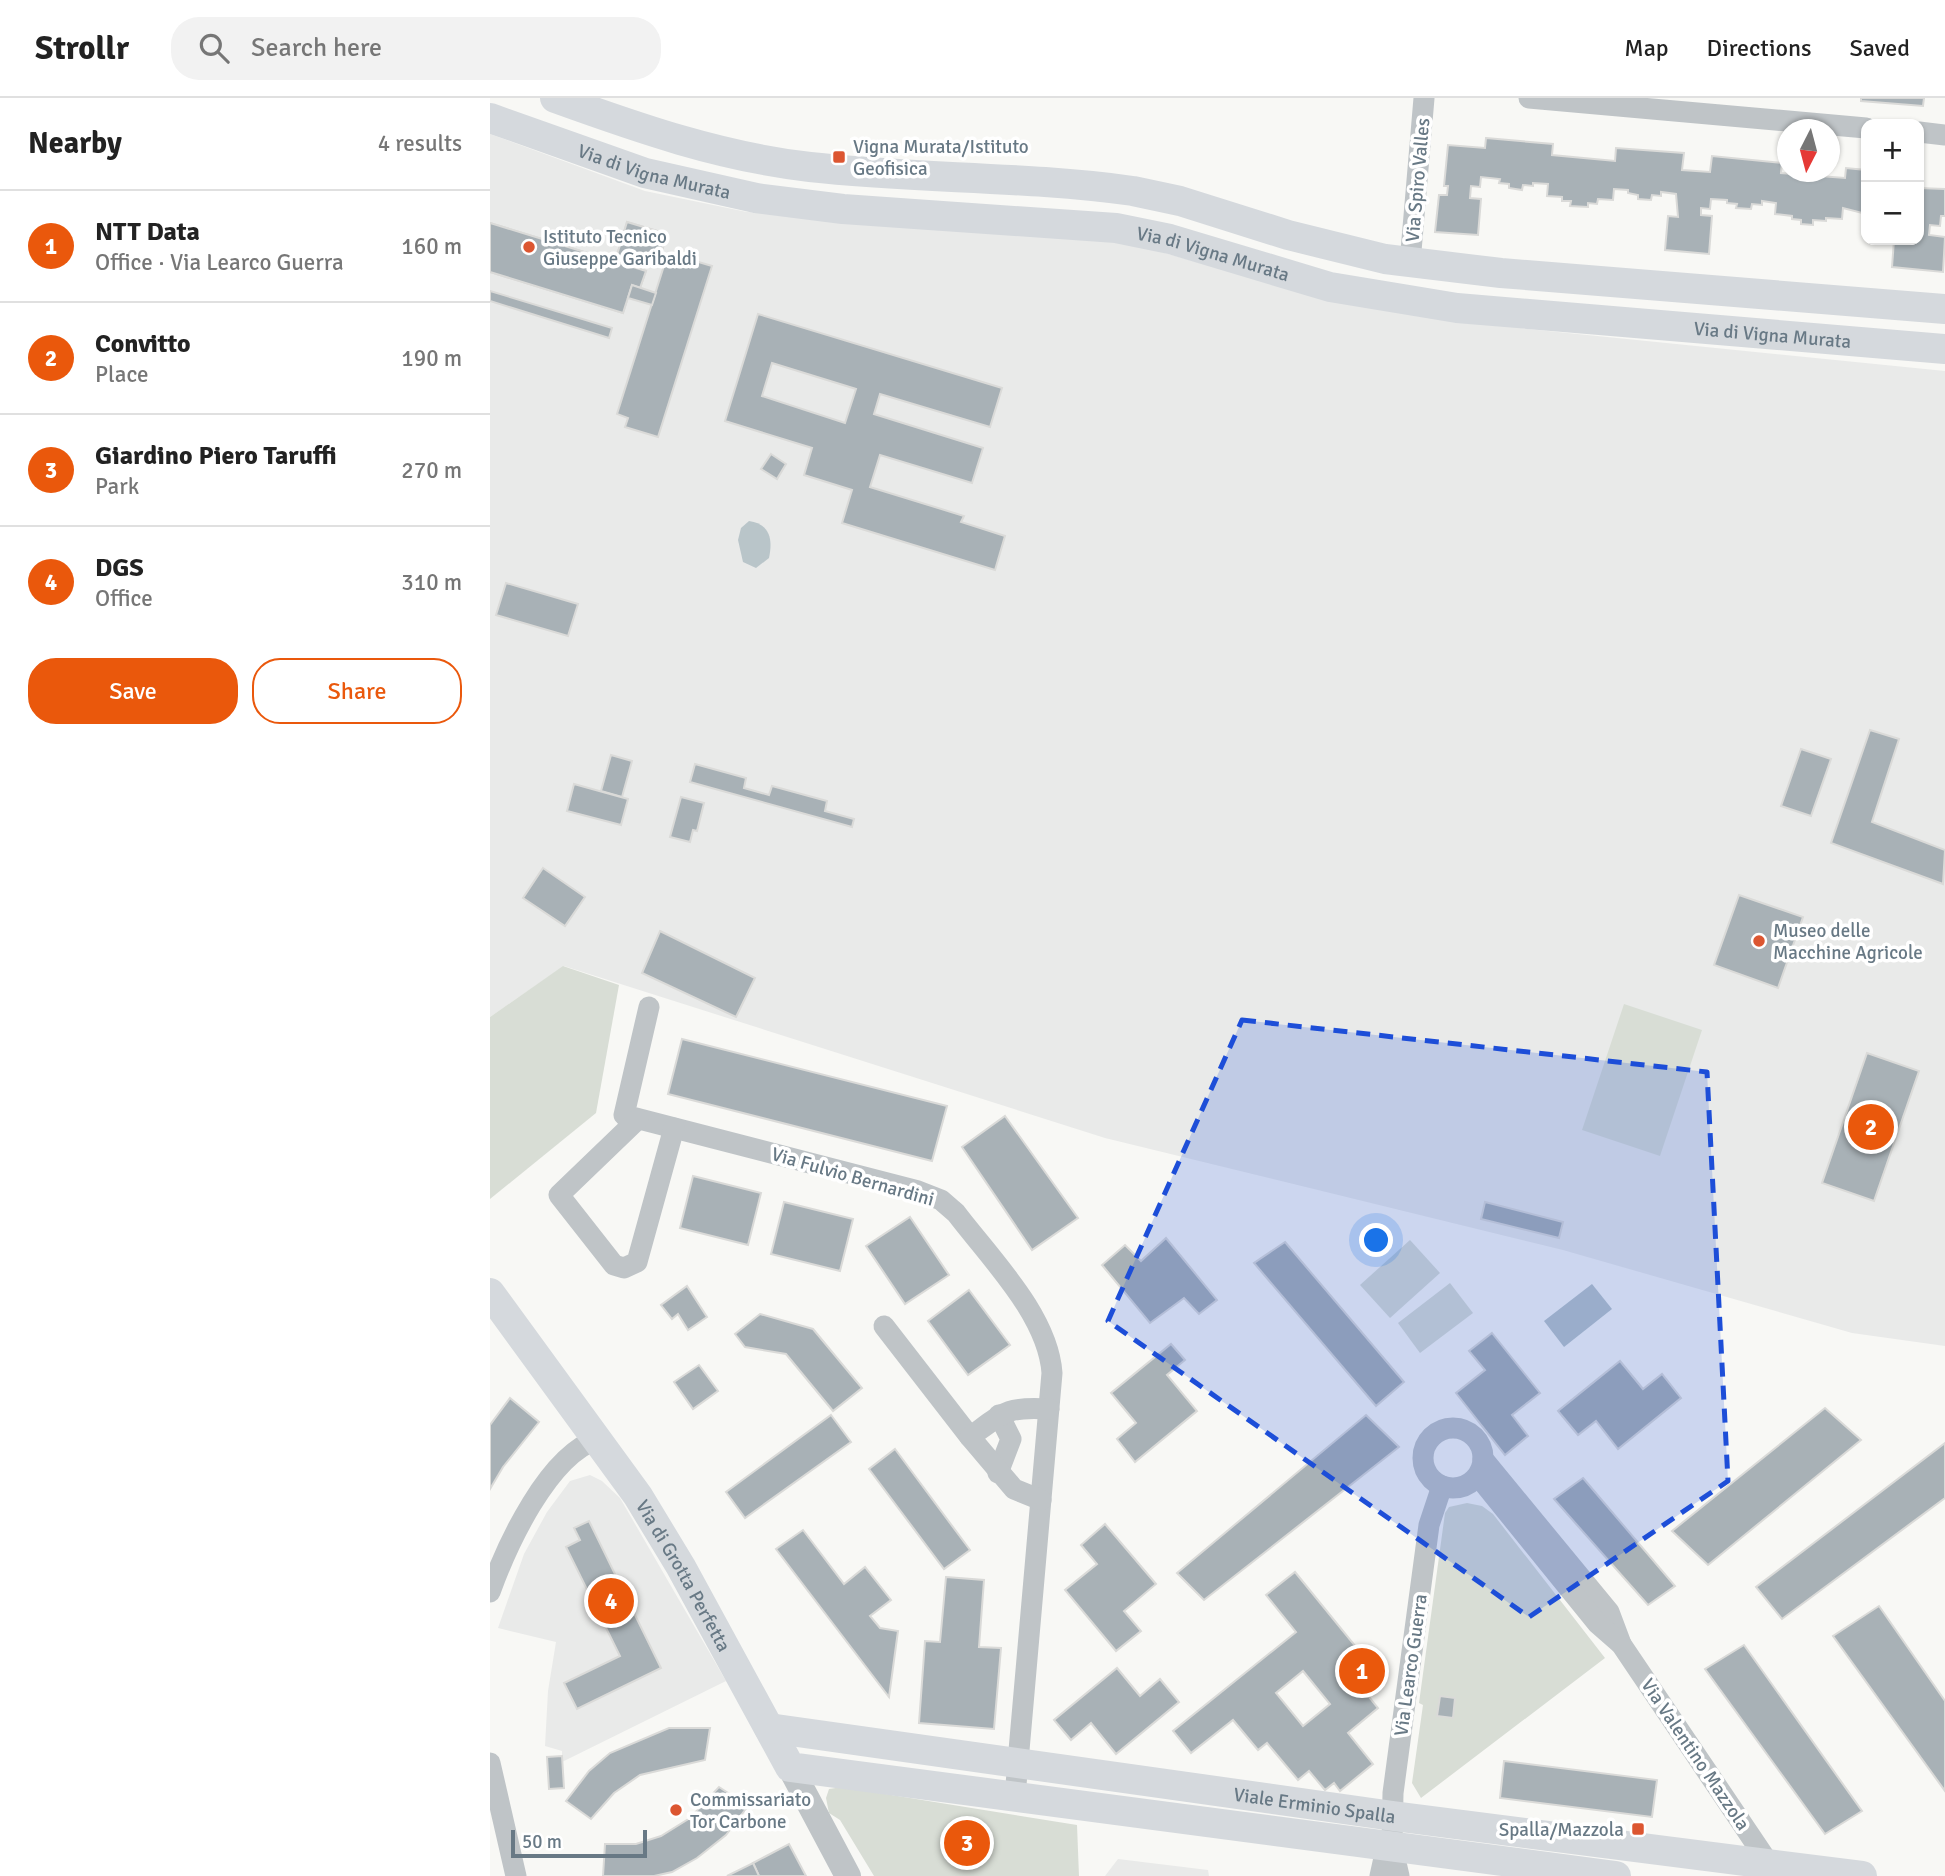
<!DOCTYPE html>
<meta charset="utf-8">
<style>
body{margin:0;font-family:Signika,sans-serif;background:#f2f2f2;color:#222}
.controls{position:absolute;right:21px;top:21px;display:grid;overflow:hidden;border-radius:14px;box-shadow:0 2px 5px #0004}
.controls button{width:63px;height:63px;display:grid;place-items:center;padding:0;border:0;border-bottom:2px solid #e0e0e0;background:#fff;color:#222;font:35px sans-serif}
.compass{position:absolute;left:1287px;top:21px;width:63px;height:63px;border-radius:50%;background:#fff;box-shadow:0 2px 5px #0004;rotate:186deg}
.scale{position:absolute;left:21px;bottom:18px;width:136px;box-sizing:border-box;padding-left:7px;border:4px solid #687985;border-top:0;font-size:19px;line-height:24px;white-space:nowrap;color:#687985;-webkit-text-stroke:5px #fff;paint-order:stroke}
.you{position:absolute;left:887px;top:1143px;width:24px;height:24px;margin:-18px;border:5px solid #fff;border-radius:50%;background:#1a73e8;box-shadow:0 0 0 10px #1a73e833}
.badge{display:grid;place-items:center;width:46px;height:46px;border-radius:50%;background:#ea580c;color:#fff;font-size:23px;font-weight:700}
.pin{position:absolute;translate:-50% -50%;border:4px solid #fff;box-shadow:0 2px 7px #0006}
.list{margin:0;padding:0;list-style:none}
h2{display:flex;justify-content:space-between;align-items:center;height:91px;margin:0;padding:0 28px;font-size:30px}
h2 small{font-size:23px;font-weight:400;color:#767676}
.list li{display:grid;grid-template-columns:46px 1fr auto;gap:21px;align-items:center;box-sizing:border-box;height:112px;padding:0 28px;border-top:2px solid #e0e0e0}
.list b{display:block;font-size:26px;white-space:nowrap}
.list p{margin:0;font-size:23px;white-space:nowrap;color:#767676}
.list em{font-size:23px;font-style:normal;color:#767676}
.actions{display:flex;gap:14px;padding:21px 28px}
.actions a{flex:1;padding:16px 0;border:2px solid #ea580c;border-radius:28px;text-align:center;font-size:24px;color:#ea580c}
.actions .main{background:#ea580c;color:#fff}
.icon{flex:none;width:38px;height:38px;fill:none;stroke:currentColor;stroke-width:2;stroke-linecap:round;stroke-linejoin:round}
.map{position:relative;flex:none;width:1455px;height:1778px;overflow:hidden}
header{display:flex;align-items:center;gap:42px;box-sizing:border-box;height:98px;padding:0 35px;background:#fff;border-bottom:2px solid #e0e0e0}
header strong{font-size:33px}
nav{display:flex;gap:38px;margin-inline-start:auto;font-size:24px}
.search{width:490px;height:63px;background:#f2f2f2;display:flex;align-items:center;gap:18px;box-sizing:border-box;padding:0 24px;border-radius:28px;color:#767676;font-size:26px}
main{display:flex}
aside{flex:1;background:#fff}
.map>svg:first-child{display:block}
</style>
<header>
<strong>Strollr</strong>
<div class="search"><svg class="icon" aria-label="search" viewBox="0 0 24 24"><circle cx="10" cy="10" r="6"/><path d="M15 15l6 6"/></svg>Search here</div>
<nav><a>Map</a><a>Directions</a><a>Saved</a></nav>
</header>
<main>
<aside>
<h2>Nearby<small>4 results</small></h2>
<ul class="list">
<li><span class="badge">1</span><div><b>NTT Data</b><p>Office · Via Learco Guerra</p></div><em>160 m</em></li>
<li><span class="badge">2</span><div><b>Convitto</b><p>Place</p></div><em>190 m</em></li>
<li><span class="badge">3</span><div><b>Giardino Piero Taruffi</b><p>Park</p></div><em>270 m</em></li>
<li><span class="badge">4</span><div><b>DGS</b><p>Office</p></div><em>310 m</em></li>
</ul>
<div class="actions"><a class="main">Save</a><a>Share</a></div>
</aside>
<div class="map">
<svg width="1455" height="1778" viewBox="0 0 1455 1778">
<rect width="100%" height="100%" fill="#f8f8f5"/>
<g fill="#e9eae9">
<path d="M 0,36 L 155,93 L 257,114 L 608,136 L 833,200 L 1038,231 L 1455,273 L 1455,1248 L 1362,1235 L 1073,1152 L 615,1040 L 74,868 L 0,919 Z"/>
<path d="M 100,1377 L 112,1383 L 130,1400 L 236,1583 L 72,1664 L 72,1653 L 55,1648 L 58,1593 L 66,1544 L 8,1530 L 34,1456 L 57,1414 L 80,1383 Z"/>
<path d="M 628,1761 L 718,1772 L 719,1778 L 615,1778 Z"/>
</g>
<g fill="#d8ddd5">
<path d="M 73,868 L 129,887 L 106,1015 L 0,1101 L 0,919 Z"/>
<path d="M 1134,906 L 1212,932 L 1170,1058 L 1092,1032 Z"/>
<path d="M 920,1142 L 950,1175 L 900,1220 L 870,1187 Z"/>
<path d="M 960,1185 L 983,1215 L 930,1255 L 908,1225 Z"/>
<path d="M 977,1405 L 992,1408 L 1003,1416 L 1115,1560 L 931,1700 L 922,1685 L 933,1607 L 929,1605 L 955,1415 L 959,1409 Z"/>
<path d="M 352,1689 L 587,1727 L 589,1778 L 384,1778 L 350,1722 L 339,1715 L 336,1700 L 339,1691 Z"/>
</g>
<g fill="#b9c5c9">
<path d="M 259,423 C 280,426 283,441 279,460 L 266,470 L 253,464 L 248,442 L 251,430 Z"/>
<path d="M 1102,1186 L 1122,1211 L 1074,1249 L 1054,1223 Z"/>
</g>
<g fill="#a8b1b6" stroke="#dadad8" stroke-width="2" fill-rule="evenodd">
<path d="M 1371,0 L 1434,0 L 1433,8 L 1371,3 Z"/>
<path d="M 996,40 L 1063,46 L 1062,57 L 1125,63 L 1126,50 L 1194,55 L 1192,72 L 1220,74 L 1222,58 L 1292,65 L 1291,75 L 1355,80 L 1356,70 L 1376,72 L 1376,116 L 1353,110 L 1352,121 L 1336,120 L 1336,123 L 1323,122 L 1323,127 L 1311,126 L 1311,122 L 1302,121 L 1302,118 L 1285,116 L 1286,105 L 1272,103 L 1272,107 L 1262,106 L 1261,111 L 1246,110 L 1247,106 L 1237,105 L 1237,102 L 1221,101 L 1220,111 L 1211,110 L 1211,117 L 1222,118 L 1219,156 L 1175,152 L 1178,118 L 1188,119 L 1186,96 L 1171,94 L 1171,98 L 1162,97 L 1161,102 L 1148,101 L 1148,97 L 1138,95 L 1138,92 L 1124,91 L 1123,102 L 1108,101 L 1107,106 L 1098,105 L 1098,109 L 1080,108 L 1081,103 L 1072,103 L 1072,99 L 1057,98 L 1058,86 L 1043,85 L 1043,88 L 1033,87 L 1032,92 L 1019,90 L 1019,86 L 1009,85 L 1010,81 L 991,79 L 990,89 L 981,88 L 980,100 L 991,101 L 988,137 L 945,134 L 949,97 L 957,97 L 958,88 L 954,88 L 958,47 L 995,50 Z"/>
<path d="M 1429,90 L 1455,91 L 1455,118 L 1451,118 L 1450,128 L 1440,127 L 1439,137 L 1455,139 L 1453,174 L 1402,169 L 1404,142 L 1429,142 Z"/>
<path d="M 137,124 L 177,136 L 167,169 L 127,157 Z"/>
<path d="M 137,124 L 177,136 L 167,169 L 127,157 Z"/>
<path d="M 0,125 L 156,173 L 150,190 L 142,187 L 133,215 L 0,174 Z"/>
<path d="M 0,125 L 156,173 L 150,190 L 142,187 L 133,215 L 0,174 Z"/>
<path d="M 178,155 L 222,168 L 168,339 L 135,329 L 138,320 L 127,316 Z"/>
<path d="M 142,187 L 166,195 L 162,207 L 138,200 Z"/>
<path d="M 0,193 L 122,230 L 119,240 L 0,203 Z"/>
<path d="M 268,216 L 512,290 L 500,329 L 390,296 L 384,316 L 493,350 L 482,385 L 390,357 L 380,389 L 474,418 L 471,424 L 515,438 L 505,472 L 352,425 L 362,392 L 314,377 L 322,350 L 235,323 ZM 282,265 L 366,291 L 355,325 L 272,298 Z"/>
<path d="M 281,356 L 296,366 L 287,381 L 271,371 Z"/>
<path d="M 16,485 L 88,506 L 78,538 L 6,517 Z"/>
<path d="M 1380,632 L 1409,641 L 1382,724 L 1455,752 L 1453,786 L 1341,745 Z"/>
<path d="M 1311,651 L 1341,661 L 1321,718 L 1291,708 Z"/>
<path d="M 121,657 L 142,663 L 132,699 L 111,693 Z"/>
<path d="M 205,666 L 256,680 L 254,690 L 279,697 L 282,688 L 337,703 L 335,713 L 364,721 L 362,729 L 200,684 Z"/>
<path d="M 84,686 L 138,701 L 131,727 L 77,713 Z"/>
<path d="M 191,699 L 214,705 L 207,733 L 203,732 L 200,744 L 180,739 Z"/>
<path d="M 53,770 L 95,799 L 75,828 L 33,800 Z"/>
<path d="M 1249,797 L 1313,819 L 1288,890 L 1224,867 Z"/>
<path d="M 170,833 L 265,880 L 246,919 L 152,875 Z"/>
<path d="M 192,941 L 457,1008 L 442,1063 L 178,996 Z"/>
<path d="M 1377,955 L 1429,973 L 1384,1103 L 1332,1085 Z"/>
<path d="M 515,1018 L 588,1120 L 542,1152 L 472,1049 Z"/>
<path d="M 203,1078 L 271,1095 L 258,1147 L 190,1130 Z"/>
<path d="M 294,1104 L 363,1121 L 350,1173 L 281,1156 Z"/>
<path d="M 995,1104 L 1073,1124 L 1069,1140 L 991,1121 Z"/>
<path d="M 420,1119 L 459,1177 L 415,1206 L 376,1148 Z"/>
<path d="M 676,1140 L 727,1202 L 709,1216 L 694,1200 L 660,1225 L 612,1167 L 635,1147 L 651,1163 Z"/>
<path d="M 795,1144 L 914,1284 L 886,1308 L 764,1165 Z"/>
<path d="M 197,1188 L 217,1219 L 198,1232 L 188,1216 L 182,1221 L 171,1207 Z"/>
<path d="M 479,1192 L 520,1247 L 478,1277 L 438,1223 Z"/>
<path d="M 270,1216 L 323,1231 L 372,1290 L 343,1313 L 296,1256 L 255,1249 L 245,1236 Z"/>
<path d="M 1002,1235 L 1050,1295 L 1022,1317 L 1038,1338 L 1015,1357 L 966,1295 L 995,1272 L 979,1253 Z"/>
<path d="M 681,1246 L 695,1262 L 677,1277 L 707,1313 L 645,1364 L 627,1341 L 646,1325 L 621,1295 Z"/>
<path d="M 1130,1263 L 1153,1291 L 1172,1276 L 1191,1300 L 1128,1351 L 1106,1323 L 1088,1337 L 1068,1313 Z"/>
<path d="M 209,1267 L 228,1293 L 203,1311 L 184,1284 Z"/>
<path d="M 20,1300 L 49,1324 L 13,1369 L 0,1391 L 0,1327 Z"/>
<path d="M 1335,1310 L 1371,1342 L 1218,1467 L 1182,1433 Z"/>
<path d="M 341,1317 L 361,1344 L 255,1420 L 236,1394 Z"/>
<path d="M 876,1317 L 909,1349 L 714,1502 L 687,1475 Z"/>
<path d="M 1455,1345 L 1455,1400 L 1292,1521 L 1266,1489 Z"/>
<path d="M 405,1351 L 480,1452 L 454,1471 L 379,1371 Z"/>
<path d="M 1093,1380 L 1185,1488 L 1158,1507 L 1064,1401 Z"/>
<path d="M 99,1423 L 171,1570 L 87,1611 L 74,1585 L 130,1558 L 76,1449 L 90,1442 L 84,1430 Z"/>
<path d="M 615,1426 L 666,1486 L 634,1513 L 651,1533 L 626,1553 L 575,1492 L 607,1466 L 591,1447 Z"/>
<path d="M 313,1432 L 354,1486 L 375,1469 L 401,1502 L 380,1518 L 390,1530 L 408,1533 L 399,1599 L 286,1451 Z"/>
<path d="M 805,1474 L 888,1576 L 871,1589 L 888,1610 L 858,1635 L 883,1666 L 850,1693 L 844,1685 L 835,1692 L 819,1673 L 808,1682 L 777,1645 L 768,1652 L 743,1622 L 701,1655 L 683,1633 L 806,1534 L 776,1497 ZM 813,1573 L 840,1606 L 813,1628 L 786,1595 Z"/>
<path d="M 456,1479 L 494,1482 L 489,1549 L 511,1550 L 504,1631 L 429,1625 L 435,1543 L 450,1544 Z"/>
<path d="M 1389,1508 L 1455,1603 L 1455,1693 L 1343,1538 Z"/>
<path d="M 1254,1547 L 1372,1713 L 1335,1736 L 1215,1571 Z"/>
<path d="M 627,1570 L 650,1598 L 670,1581 L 689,1604 L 626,1656 L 601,1625 L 581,1642 L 564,1622 Z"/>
<path d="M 950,1598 L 965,1600 L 963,1620 L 947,1618 Z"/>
<path d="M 179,1630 L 220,1630 L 215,1662 L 150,1677 L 124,1695 L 101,1721 L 76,1703 L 99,1673 L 120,1655 Z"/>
<path d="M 72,1658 L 74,1690 L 59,1691 L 57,1659 Z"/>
<path d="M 1014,1663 L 1167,1682 L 1162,1719 L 1010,1700 Z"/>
<path d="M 229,1689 L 258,1708 L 236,1737 L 207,1760 L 182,1774 L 164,1778 L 113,1778 L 115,1746 L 146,1746 L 171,1738 L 200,1720 Z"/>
<path d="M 299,1746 L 316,1778 L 269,1778 L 263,1765 Z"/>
<path d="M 263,1765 L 269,1778 L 237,1778 Z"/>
</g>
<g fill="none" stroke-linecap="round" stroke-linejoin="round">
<g stroke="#bfc4c7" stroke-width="21">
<path d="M 1039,0 L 1376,30"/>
<path d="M 1429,34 L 1455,37"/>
<path d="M 920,165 L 934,0"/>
<path d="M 159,909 L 134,1017 L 428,1093 L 451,1102 L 466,1115 C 500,1160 558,1217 562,1275 L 525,1698"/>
<path d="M 148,1021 L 69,1097 L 124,1167 L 134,1170 L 147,1164 L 184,1030"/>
<path d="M 394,1228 L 480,1339"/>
<circle cx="963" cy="1360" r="30"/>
<path d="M 993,1361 L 1119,1514 L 1131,1546"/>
<path d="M 508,1375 L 521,1341 L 509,1317"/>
<path d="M 988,1378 L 1107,1525 L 1131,1546 L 1280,1767"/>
<path d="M 551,1402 L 524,1391 L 480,1339 C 513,1315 516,1308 559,1311"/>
<path d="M 0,1494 C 17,1447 58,1357 108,1341"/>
<path d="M 0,1665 L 26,1778"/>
<path d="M 890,1778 L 894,1760 L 902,1748"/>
<path d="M 909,1778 L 902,1748 L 903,1695 L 939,1427 L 952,1388"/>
</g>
<path stroke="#bfc4c7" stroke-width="26" d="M 300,1669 L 358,1778"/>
<g stroke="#d5d9dd" stroke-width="30">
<path d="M 65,0 C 148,30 231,59 320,69 C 427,81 536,78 643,93 L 690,103 L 798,137 L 895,161 L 1011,175 L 1455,211"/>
<path id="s1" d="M 0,20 L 155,75 L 266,100 L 353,111 L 626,130 L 680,141 L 840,189 L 967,210 L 1455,251"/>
<path id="s2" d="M 0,1195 L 148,1398 L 191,1469 L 300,1669 L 1126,1778"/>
<path id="s3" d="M 279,1630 L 903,1718 L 1372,1778"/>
</g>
</g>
<path fill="#1d4ed8" fill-opacity="0.2" stroke="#1d4ed8" stroke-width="5" stroke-dasharray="14 9" stroke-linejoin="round" d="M 752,922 L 1217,974 L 1238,1383 L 1039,1519 L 618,1223 Z"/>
<g fill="#dc5631" stroke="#fff" stroke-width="2.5">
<rect x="342" y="52" width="14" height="14" rx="3.5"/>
<circle cx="39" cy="149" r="7"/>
<circle cx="1269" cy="843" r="7"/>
<circle cx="186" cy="1712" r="7"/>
<rect x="1141" y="1724" width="14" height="14" rx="3.5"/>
</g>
<g text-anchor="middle" stroke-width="7" stroke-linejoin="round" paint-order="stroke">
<g font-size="19" fill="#687985" stroke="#fff" text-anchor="start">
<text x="363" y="55">Vigna Murata/Istituto<tspan x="363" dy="22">Geofisica</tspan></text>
<text x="53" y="145">Istituto Tecnico<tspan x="53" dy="22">Giuseppe Garibaldi</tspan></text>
<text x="1283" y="839">Museo delle<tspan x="1283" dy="22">Macchine Agricole</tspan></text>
<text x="200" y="1708">Commissariato<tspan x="200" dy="22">Tor Carbone</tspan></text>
<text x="1134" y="1738" text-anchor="end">Spalla/Mazzola</text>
</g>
<g font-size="19" fill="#687985" stroke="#fff">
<text dy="7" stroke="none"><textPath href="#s1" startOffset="173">Via di Vigna Murata</textPath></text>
<text transform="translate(927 82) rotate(-85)" y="7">Via Spiro Valles</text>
<text dy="7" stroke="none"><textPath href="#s1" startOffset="740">Via di Vigna Murata</textPath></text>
<text dy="7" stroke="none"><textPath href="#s1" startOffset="1307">Via di Vigna Murata</textPath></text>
<text transform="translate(363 1078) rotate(16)" y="7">Via Fulvio Bernardini</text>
<text dy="7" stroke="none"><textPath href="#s2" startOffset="343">Via di Grotta Perfetta</textPath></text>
<text transform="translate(920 1567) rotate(-82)" y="7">Via Learco Guerra</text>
<text transform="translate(1206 1656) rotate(56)" y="7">Via Valentino Mazzola</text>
<text dy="7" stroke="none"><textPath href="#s3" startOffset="551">Viale Erminio Spalla</textPath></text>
</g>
</g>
</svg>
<div class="controls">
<button>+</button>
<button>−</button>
</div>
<svg class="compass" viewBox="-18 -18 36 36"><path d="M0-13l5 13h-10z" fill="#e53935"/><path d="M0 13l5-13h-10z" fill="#767676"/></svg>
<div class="scale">50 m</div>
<div class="you"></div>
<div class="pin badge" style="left:872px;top:1573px">1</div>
<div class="pin badge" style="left:1381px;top:1029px">2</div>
<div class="pin badge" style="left:477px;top:1745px">3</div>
<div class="pin badge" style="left:121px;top:1503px">4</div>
</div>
</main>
